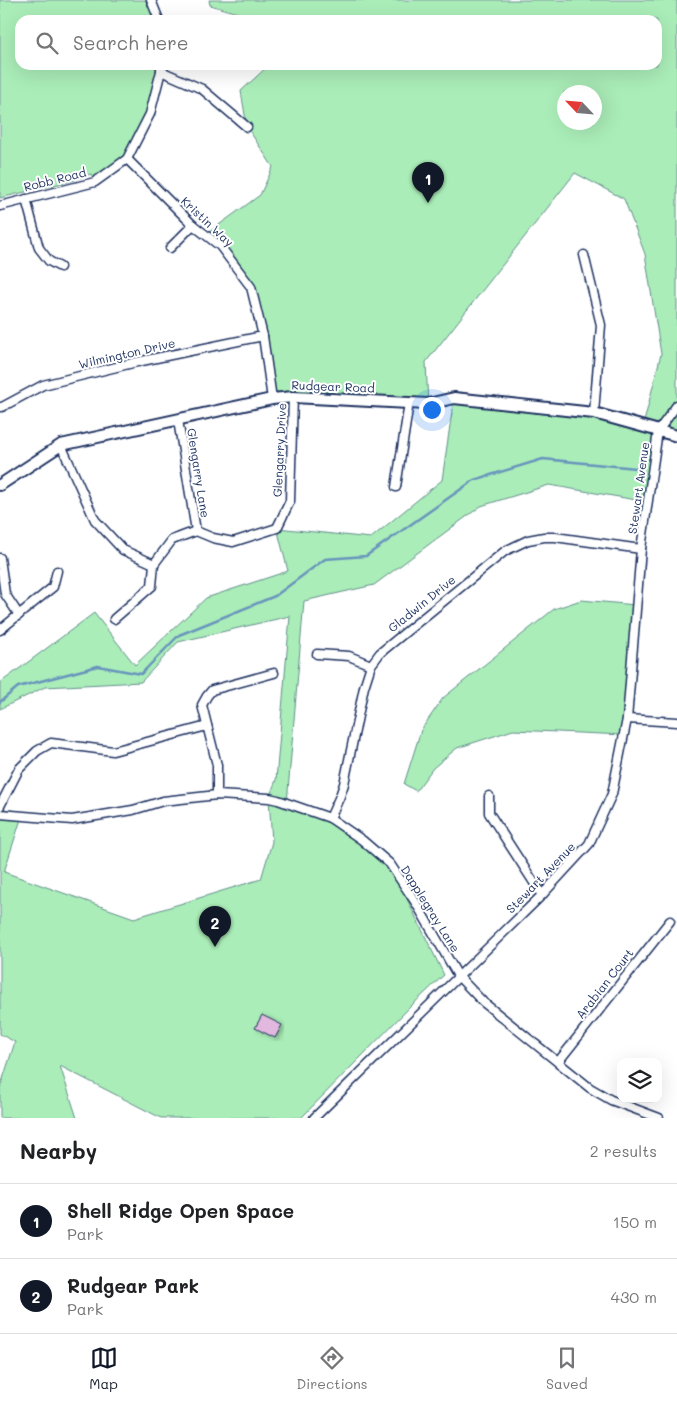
<!DOCTYPE html>
<style>
body{margin:0;font-family:Mali,sans-serif;background:#f6f6f6;color:#202124}
.controls{position:absolute;right:15px;bottom:15px;display:grid;overflow:hidden;border-radius:10px;box-shadow:0 5px 20px #0002}
.controls button{width:45px;height:45px;display:grid;place-items:center;padding:0;border:0;border-bottom:1px solid #e0e0e0;background:#fff;color:#202124;font:25px sans-serif}
.compass{position:absolute;left:557px;top:85px;width:45px;height:45px;border-radius:50%;background:#fff;box-shadow:0 5px 20px #0002;rotate:296deg}
.you{position:absolute;left:431px;top:409px;width:18px;height:18px;margin:-12px;border:4px solid #fff;border-radius:50%;background:#1a73e8;box-shadow:0 0 0 8px #1a73e833}
.badge{display:grid;place-items:center;width:32px;height:32px;border-radius:50%;background:#111827;color:#fff;font-size:16px;font-weight:700}
.pin{position:absolute;translate:-50% -41px;filter:drop-shadow(0 1px 2px #0008)}
.pin::after{content:'';position:absolute;top:26px;width:18px;height:15px;background:inherit;clip-path:polygon(0 0,100% 0,50% 100%)}
.list{margin:0;padding:0;list-style:none}
h2{display:flex;justify-content:space-between;align-items:center;height:65px;margin:0;padding:0 20px;font-size:21px}
h2 small{font-size:16px;font-weight:400;color:#757577}
.list li{display:grid;grid-template-columns:32px 1fr auto;gap:15px;align-items:center;box-sizing:border-box;height:75px;padding:0 20px;border-top:1px solid #e0e0e0}
.list b{display:block;font-size:19px;white-space:nowrap}
.list p{margin:0;font-size:16px;white-space:nowrap;color:#757577}
.list em{font-size:16px;font-style:normal;color:#757577}
.icon{flex:none;width:28px;height:28px;fill:none;stroke:currentColor;stroke-width:2;stroke-linecap:round;stroke-linejoin:round}
.map{position:relative;flex:none;width:677px;height:1118px;overflow:hidden}
.search{position:absolute;background:#fff;box-shadow:0 5px 20px #0002;left:15px;right:15px;top:15px;height:55px;display:flex;align-items:center;gap:12px;box-sizing:border-box;padding:0 18px;border-radius:15px;color:#757577;font-size:19px}
.sheet{height:215px;background:#fff}
nav{display:flex;justify-content:space-around;align-items:center;box-sizing:border-box;height:70px;border-top:1px solid #e0e0e0;background:#fff;font-size:14px;color:#757577}
nav a{display:grid;justify-items:center;gap:2px}
nav .on{color:#111827}
.map>svg:first-child{display:block}
</style>
<div class="map">
<svg width="677" height="1118" viewBox="0 0 677 1118">
<defs>
<filter id="shadow"><feDropShadow dx="3.5" dy="2" stdDeviation="2.5" flood-color="#0004"/></filter>
</defs>
<rect width="100%" height="100%" fill="#fff"/>
<filter id="ink" filterUnits="userSpaceOnUse"><feTurbulence type="fractalNoise" baseFrequency=".02" numOctaves="2"/><feDisplacementMap in="SourceGraphic" scale="10" xChannelSelector="R" yChannelSelector="G"/><feConvolveMatrix kernelMatrix="1 2 1 2 8 2 1 2 1" color-interpolation-filters="sRGB"/></filter>
<g filter="url(#ink)">
<g fill="#aaedb8" stroke="#628e8b" fill-rule="evenodd">
<path d="M 0,0 L 151,0 L 159,20 L 20,20 L 20,65 L 161,65 L 150,114 L 127,159 L 95,182 L 91,174 L 71,181 L 0,198 Z"/>
<path d="M 209,0 L 677,0 L 677,436 L 659,431 L 648,502 L 549,485 L 481,506 L 374,585 L 304,601 L 287,803 L 330,818 L 390,864 L 444,975 L 411,1006 L 301,1118 L 161,1118 L 60,1066 L 77,1118 L 0,1118 L 0,1088 L 15,1042 L 0,1034 L 0,814 L 22,816 L 4,872 L 134,918 L 261,879 L 272,842 L 269,798 L 276,780 L 290,616 L 178,642 L 141,682 L 45,687 L 0,709 L 0,683 L 94,613 L 135,665 L 206,598 L 288,571 L 277,528 L 371,538 L 442,480 L 454,398 L 594,413 L 643,426 L 661,354 L 645,254 L 624,199 L 575,173 L 426,362 L 428,404 L 272,399 L 251,287 L 221,246 L 205,235 L 260,195 L 273,167 L 247,127 L 241,91 L 269,65 L 657,65 L 657,20 L 261,20 L 210,5 ZM 564,92 L 594,92 L 594,122 L 564,122 Z"/>
<path d="M 581,600 L 636,605 L 624,735 L 513,730 L 457,748 L 433,768 L 416,791 L 404,784 L 421,730 L 443,698 L 554,609 Z"/>
</g>
<g fill="none" stroke-linecap="round" stroke-linejoin="round">
<path stroke="#6894bd" stroke-width="2.5" d="M 0,702 L 18,687 L 98,666 L 141,674 L 179,635 L 275,596 L 325,559 L 366,556 L 474,480 L 543,459 L 636,468"/>
</g>
<path fill="#e3b8de" stroke="#1b2f5e" filter="url(#shadow)" d="M 262,1015 L 282,1025 L 275,1038 L 255,1028 Z"/>
<g fill="none" stroke-linecap="round" stroke-linejoin="round">
<g stroke="#1b2f5e" stroke-width="11">
<g id="minor">
<path d="M 151,0 L 159,20"/>
<path d="M 161,71 L 202,89 L 247,127"/>
<path d="M 127,159 L 193,225 L 220,246 L 251,287 L 263,336 L 272,399"/>
<path d="M 26,199 L 39,248 L 49,261 L 60,267"/>
<path d="M 0,206 L 95,182 L 127,159 L 150,114 L 161,71 L 161,65"/>
<path d="M 170,248 L 193,225"/>
<path d="M 584,255 L 601,325 L 594,413"/>
<path d="M 0,407 L 2,407 L 43,385 L 137,362 L 263,336"/>
<path d="M 178,420 L 196,531"/>
<path d="M 61,445 L 95,520 L 123,550 L 154,564"/>
<path d="M 396,487 L 409,403"/>
<path d="M 0,558 L 5,594 L 19,615"/>
<path d="M 114,619 L 152,586 L 154,564 L 172,540 L 196,531 L 213,538 L 233,542 L 277,528 L 290,501 L 293,397"/>
<path d="M 0,630 L 53,587 L 57,571"/>
<path d="M 317,654 L 349,656 L 371,665"/>
<path d="M 627,719 L 677,722"/>
<path d="M 217,795 L 217,765 L 202,705 L 207,696 L 212,690 L 274,673"/>
<path d="M 489,796 L 489,813 L 542,895"/>
<path d="M 0,806 L 19,769 L 37,751 L 51,743 L 113,751 L 207,726"/>
<path d="M 0,814 L 72,820 L 133,810 L 163,801 L 217,795 L 269,798 L 278,800 L 330,818 L 362,840 L 390,864 L 416,903 L 458,976 L 483,1002 L 590,1088 L 611,1100 L 659,1118"/>
<path d="M 330,818 L 340,796 L 344,784 L 364,687 L 371,665 L 380,653 L 505,551 L 528,540 L 544,537 L 555,537 L 641,549"/>
<path d="M 558,1062 L 670,921"/>
<path d="M 314,1118 L 542,895 L 589,844 L 612,794 L 627,719 L 641,549 L 658,431 L 677,405"/>
</g>
</g>
<g stroke="#1b2f5e" stroke-width="14">
<path id="tertiary" d="M 0,485 L 61,445 L 272,399 L 293,397 L 428,404 L 454,398 L 594,413 L 677,436"/>
</g>
<use href="#minor" stroke="#fff" stroke-width="8"/>
<use href="#tertiary" stroke="#fff" stroke-width="10"/>
</g>
</g>
<g text-anchor="middle" stroke-width="4" stroke-linejoin="round" paint-order="stroke">
<g font-size="12" fill="#1b2f5e" stroke="#fff">
<text transform="translate(55 180) rotate(-14)" y="4">Robb Road</text>
<text transform="translate(207 222) rotate(43)" y="4">Kristin Way</text>
<text transform="translate(127 354) rotate(-13)" y="4">Wilmington Drive</text>
<text transform="translate(333 387) rotate(2)" y="4">Rudgear Road</text>
<text transform="translate(280 450) rotate(-87)" y="4">Glengarry Drive</text>
<text transform="translate(198 473) rotate(81)" y="4">Glengarry Lane</text>
<text transform="translate(639 488) rotate(-82)" y="4">Stewart Avenue</text>
<text transform="translate(422 604) rotate(-39)" y="4">Gladwin Drive</text>
<text transform="translate(541 878) rotate(-46)" y="4">Stewart Avenue</text>
<text transform="translate(430 909) rotate(58)" y="4">Dapplegray Lane</text>
<text transform="translate(605 984) rotate(-52)" y="4">Arabian Court</text>
</g>
</g>
</svg>
<div class="controls">
<button><svg class="icon" aria-label="layers" viewBox="0 0 24 24"><path d="M12 4l9 5-9 5-9-5zM3 14l9 5 9-5"/></svg></button>
</div>
<svg class="compass" viewBox="-18 -18 36 36"><path d="M0-13l5 13h-10z" fill="#e53935"/><path d="M0 13l5-13h-10z" fill="#757577"/></svg>
<div class="you"></div>
<div class="pin badge" style="left:428px;top:203px">1</div>
<div class="pin badge" style="left:215px;top:947px">2</div>
<div class="search"><svg class="icon" aria-label="search" viewBox="0 0 24 24"><circle cx="10" cy="10" r="6"/><path d="M15 15l6 6"/></svg>Search here</div>
</div>
<section class="sheet">
<h2>Nearby<small>2 results</small></h2>
<ul class="list">
<li><span class="badge">1</span><div><b>Shell Ridge Open Space</b><p>Park</p></div><em>150 m</em></li>
<li><span class="badge">2</span><div><b>Rudgear Park</b><p>Park</p></div><em>430 m</em></li>
</ul>
</section>
<nav>
<a class="on"><svg class="icon" aria-label="map" viewBox="0 0 24 24"><path d="M3 6l6-2 6 2 6-2v14l-6 2-6-2-6 2zM9 4v14M15 6v14"/></svg>Map</a>
<a><svg class="icon" aria-label="directions" viewBox="0 0 24 24"><path d="M12 3l9 9-9 9-9-9zM9 14v-3h6M13 9l2 2-2 2"/></svg>Directions</a>
<a><svg class="icon" aria-label="saved" viewBox="0 0 24 24"><path d="M7 4h10v16l-5-4-5 4z"/></svg>Saved</a>
</nav>
